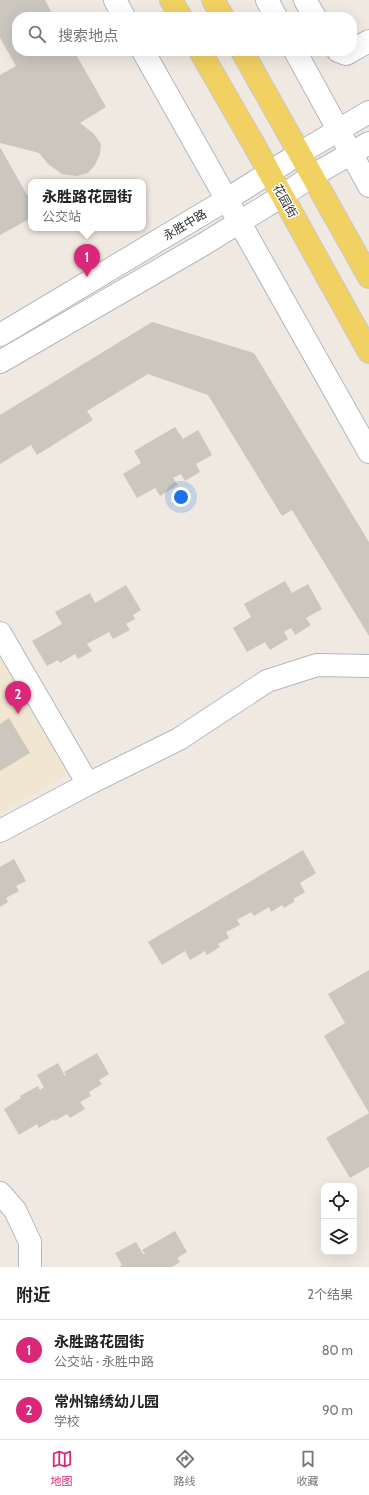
<!DOCTYPE html>
<html lang="zh">
<meta charset="utf-8">
<style>
body{margin:0;font-family:Cabin,"Noto Sans SC",sans-serif;background:#f6f6f6;color:#222}
.controls{position:absolute;right:12px;bottom:12px;display:grid;overflow:hidden;border-radius:8px;box-shadow:0 4px 16px #0002}
.controls button{width:36px;height:36px;display:grid;place-items:center;padding:0;border:0;border-bottom:1px solid #e0e0e0;background:#fff;color:#222;font:20px sans-serif}
.you{position:absolute;left:181px;top:497px;width:14px;height:14px;margin:-10px;border:3px solid #fff;border-radius:50%;background:#1a73e8;box-shadow:0 0 0 6px #1a73e833}
.badge{display:grid;place-items:center;width:26px;height:26px;border-radius:50%;background:#db2777;color:#fff;font-size:13px;font-weight:700}
.pin{position:absolute;translate:-50% -33px;filter:drop-shadow(0 1px 2px #0008)}
.pin::after{content:'';position:absolute;top:21px;width:14px;height:12px;background:inherit;clip-path:polygon(0 0,100% 0,50% 100%)}
.popup{position:absolute;left:28px;top:179px;width:118px;height:52px;box-sizing:border-box;display:grid;place-content:center;border-radius:8px;background:#fff;filter:drop-shadow(0 1px 3px #0005);font-size:13px;white-space:nowrap;color:#767676}
.popup b{font-size:15px;color:#222}
.popup::after{content:'';position:absolute;left:50%;top:100%;margin-left:-8px;border:8px solid transparent;border-top-color:#fff}
.list{margin:0;padding:0;list-style:none}
h2{display:flex;justify-content:space-between;align-items:center;height:52px;margin:0;padding:0 16px;font-size:17px}
h2 small{font-size:13px;font-weight:400;color:#767676}
.list li{display:grid;grid-template-columns:26px 1fr auto;gap:12px;align-items:center;box-sizing:border-box;height:60px;padding:0 16px;border-top:1px solid #e0e0e0}
.list b{display:block;font-size:15px;white-space:nowrap}
.list p{margin:0;font-size:13px;white-space:nowrap;color:#767676}
.list em{font-size:13px;font-style:normal;color:#767676}
.icon{flex:none;width:22px;height:22px;fill:none;stroke:currentColor;stroke-width:2;stroke-linecap:round;stroke-linejoin:round}
.map{position:relative;flex:none;width:369px;height:1267px;overflow:hidden}
.search{position:absolute;background:#fff;box-shadow:0 4px 16px #0002;left:12px;right:12px;top:12px;height:44px;display:flex;align-items:center;gap:10px;box-sizing:border-box;padding:0 14px;border-radius:16px;color:#767676;font-size:15px}
.sheet{height:172px;background:#fff}
nav{display:flex;justify-content:space-around;align-items:center;box-sizing:border-box;height:56px;border-top:1px solid #e0e0e0;background:#fff;font-size:11px;color:#767676}
nav a{display:grid;justify-items:center;gap:2px}
nav .on{color:#db2777}
.map>svg:first-child{display:block}
</style>
<div class="map">
<svg width="369" height="1267" viewBox="0 0 369 1267">
<rect width="100%" height="100%" fill="#efe9e1"/>
<path fill="#f0e6d1" d="M 0,656 L 70,773 L 0,813 Z"/>
<g fill="#cbc7bf">
<path d="M 0,0 L 45,0 L 54,17 L 17,17 L 17,51 L 74,51 L 106,107 L 80,123 L 94,134 L 101,144 L 100,154 L 95,165 L 88,173 L 77,176 L 62,174 L 48,164 L 39,153 L 0,143 L 0,75 L 16,66 L 0,38 Z"/>
<path d="M 0,147 L 31,202 L 31,218 L 0,235 Z"/>
<path d="M 152,322 L 254,353 L 369,542 L 369,636 L 292,510 L 282,516 L 208,395 L 148,374 L 87,411 L 93,420 L 37,455 L 31,445 L 0,464 L 0,415 Z"/>
<path d="M 175,427 L 183,439 L 198,430 L 212,455 L 196,464 L 200,472 L 185,481 L 181,474 L 173,478 L 178,485 L 160,496 L 155,488 L 137,498 L 123,474 L 141,463 L 134,451 Z"/>
<path d="M 285,581 L 292,593 L 308,584 L 322,609 L 306,618 L 311,625 L 295,635 L 291,628 L 284,632 L 288,639 L 270,650 L 265,642 L 247,652 L 233,628 L 251,617 L 244,604 Z"/>
<path d="M 126,585 L 141,610 L 133,615 L 135,619 L 126,624 L 130,630 L 113,639 L 109,632 L 87,644 L 92,651 L 78,659 L 75,654 L 60,663 L 58,660 L 47,666 L 32,641 L 62,624 L 55,612 L 90,593 L 95,603 Z"/>
<path d="M 9,718 L 30,753 L 0,771 L 0,724 Z"/>
<path d="M 303,850 L 316,873 L 300,883 L 305,892 L 293,899 L 295,901 L 284,908 L 282,905 L 271,912 L 269,907 L 254,916 L 251,912 L 237,920 L 240,925 L 226,932 L 229,938 L 218,944 L 220,947 L 207,955 L 205,951 L 190,960 L 185,951 L 162,965 L 148,942 Z"/>
<path d="M 14,859 L 26,881 L 16,886 L 19,891 L 6,898 L 8,902 L 0,907 L 0,867 Z"/>
<path d="M 369,970 L 369,1167 L 350,1178 L 326,1138 L 369,1113 L 324,1036 L 345,1023 L 328,994 Z"/>
<path d="M 97,1053 L 109,1074 L 99,1080 L 102,1084 L 89,1092 L 91,1096 L 80,1102 L 85,1109 L 70,1118 L 67,1114 L 55,1121 L 54,1119 L 39,1128 L 37,1124 L 19,1135 L 4,1109 L 21,1098 L 20,1096 L 38,1086 L 40,1090 L 44,1087 L 37,1075 L 58,1063 L 65,1076 L 66,1075 L 64,1072 Z"/>
<path d="M 175,1231 L 187,1252 L 177,1258 L 180,1262 L 172,1267 L 119,1267 L 122,1265 L 115,1253 L 136,1242 L 143,1254 L 145,1254 L 142,1250 Z"/>
</g>
<g fill="none" stroke-linecap="round" stroke-linejoin="round">
<g stroke="#b4b7c1" stroke-width="24">
<g id="minor">
<path d="M 115,0 L 124,17"/>
<path d="M 267,0 L 276,17"/>
<path d="M 305,0 L 315,17"/>
<path d="M 143,51 L 369,452"/>
<path d="M 295,51 L 369,186"/>
<path d="M 338,51 L 346,54 L 369,41"/>
<path d="M 0,335 L 226,200 L 300,153 L 369,112"/>
<path d="M 0,362 L 204,244 L 282,196 L 312,176 L 369,143"/>
<path d="M 0,633 L 88,784"/>
<path d="M 0,831 L 88,784 L 179,739 L 267,681 L 317,665 L 369,666"/>
<path d="M 0,1193 L 15,1210 L 30,1242 L 30,1267"/>
</g>
</g>
<g stroke="#c9c9c9" stroke-width="24">
<g id="major">
<path d="M 171,0 L 181,17"/>
<path d="M 213,0 L 223,17"/>
<path d="M 200,51 L 253,143 L 369,352"/>
<path d="M 242,51 L 369,277"/>
</g>
</g>
<use href="#minor" stroke="#fff" stroke-width="22"/>
<use href="#major" stroke="#f2d163" stroke-width="22"/>
</g>
<g text-anchor="middle" stroke-width="3" stroke-linejoin="round" paint-order="stroke">
<g font-size="12" fill="#2e2e2e" stroke="#fff">
<text transform="translate(285 201) rotate(61)" y="4">花园街</text>
<text transform="translate(185 225) rotate(-31)" y="4">永胜中路</text>
</g>
</g>
</svg>
<div class="controls">
<button><svg class="icon" aria-label="locate" viewBox="0 0 24 24"><circle cx="12" cy="12" r="6"/><path d="M12 2v4M12 18v4M2 12h4M18 12h4"/></svg></button>
<button><svg class="icon" aria-label="layers" viewBox="0 0 24 24"><path d="M12 4l9 5-9 5-9-5zM3 14l9 5 9-5"/></svg></button>
</div>
<div class="you"></div>
<div class="pin badge" style="left:87px;top:277px">1</div>
<div class="popup"><b>永胜路花园街</b>公交站</div>
<div class="pin badge" style="left:18px;top:714px">2</div>
<div class="search"><svg class="icon" aria-label="search" viewBox="0 0 24 24"><circle cx="10" cy="10" r="6"/><path d="M15 15l6 6"/></svg>搜索地点</div>
</div>
<section class="sheet">
<h2>附近<small>2个结果</small></h2>
<ul class="list">
<li><span class="badge">1</span><div><b>永胜路花园街</b><p>公交站 · 永胜中路</p></div><em>80 m</em></li>
<li><span class="badge">2</span><div><b>常州锦绣幼儿园</b><p>学校</p></div><em>90 m</em></li>
</ul>
</section>
<nav>
<a class="on"><svg class="icon" aria-label="map" viewBox="0 0 24 24"><path d="M3 6l6-2 6 2 6-2v14l-6 2-6-2-6 2zM9 4v14M15 6v14"/></svg>地图</a>
<a><svg class="icon" aria-label="directions" viewBox="0 0 24 24"><path d="M12 3l9 9-9 9-9-9zM9 14v-3h6M13 9l2 2-2 2"/></svg>路线</a>
<a><svg class="icon" aria-label="saved" viewBox="0 0 24 24"><path d="M7 4h10v16l-5-4-5 4z"/></svg>收藏</a>
</nav>
